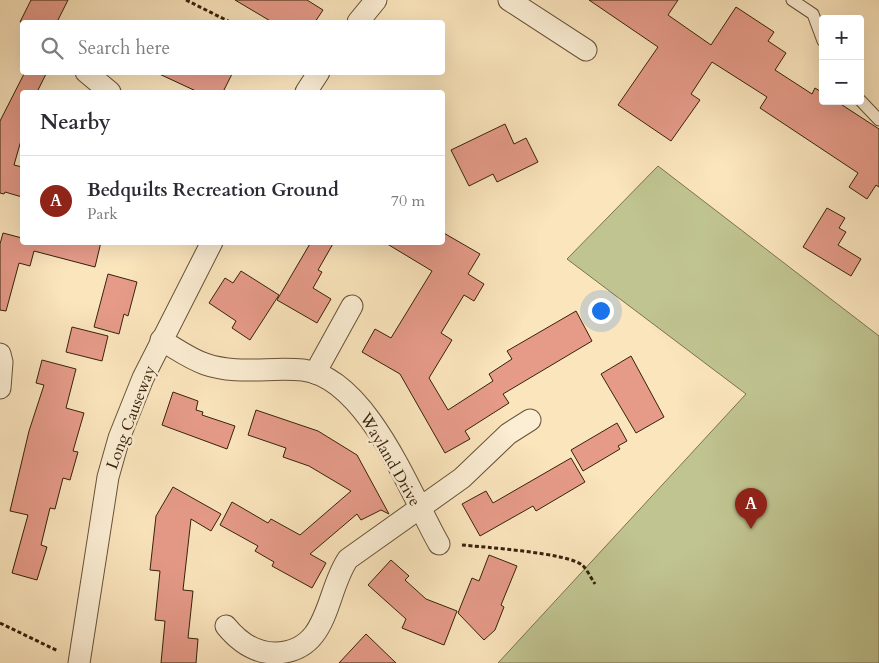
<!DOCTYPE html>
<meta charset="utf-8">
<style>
body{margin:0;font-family:Cardo,serif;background:#f2f2f3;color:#2b2b33}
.controls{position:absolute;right:15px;top:15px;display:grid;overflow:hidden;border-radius:5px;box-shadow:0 5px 20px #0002}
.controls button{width:45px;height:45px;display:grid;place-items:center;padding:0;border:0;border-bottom:1px solid #e1e1e2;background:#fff;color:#2b2b33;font:25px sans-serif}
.you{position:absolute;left:600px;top:310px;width:18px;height:18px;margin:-12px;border:4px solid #fff;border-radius:50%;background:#1a73e8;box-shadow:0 0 0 8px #1a73e833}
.badge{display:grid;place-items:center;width:32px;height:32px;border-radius:50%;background:#8f2418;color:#fff;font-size:16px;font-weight:700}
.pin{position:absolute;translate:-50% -41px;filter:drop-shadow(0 1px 2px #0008)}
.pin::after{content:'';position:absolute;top:26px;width:18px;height:15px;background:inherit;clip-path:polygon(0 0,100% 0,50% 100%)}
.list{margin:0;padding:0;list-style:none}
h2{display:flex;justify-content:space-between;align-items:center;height:65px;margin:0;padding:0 20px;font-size:21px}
h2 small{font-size:16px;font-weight:400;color:#7c7c81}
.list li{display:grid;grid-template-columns:32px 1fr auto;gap:15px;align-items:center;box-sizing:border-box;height:90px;padding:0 20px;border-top:1px solid #e1e1e2}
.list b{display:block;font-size:19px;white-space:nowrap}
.list p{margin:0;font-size:16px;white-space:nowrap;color:#7c7c81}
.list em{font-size:16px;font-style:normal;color:#7c7c81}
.icon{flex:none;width:28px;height:28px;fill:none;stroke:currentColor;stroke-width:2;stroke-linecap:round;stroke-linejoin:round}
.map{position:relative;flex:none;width:879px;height:663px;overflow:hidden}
.search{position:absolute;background:#fff;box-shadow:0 5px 20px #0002;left:20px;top:20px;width:425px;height:55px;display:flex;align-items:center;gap:12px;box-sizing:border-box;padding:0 18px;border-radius:5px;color:#7c7c81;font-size:19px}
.panel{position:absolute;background:#fff;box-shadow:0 5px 20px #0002;left:20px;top:90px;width:425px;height:155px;border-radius:5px}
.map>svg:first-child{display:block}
</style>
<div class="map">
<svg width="879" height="663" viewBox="0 0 879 663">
<rect width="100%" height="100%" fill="#fbe5bd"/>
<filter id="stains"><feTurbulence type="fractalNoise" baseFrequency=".004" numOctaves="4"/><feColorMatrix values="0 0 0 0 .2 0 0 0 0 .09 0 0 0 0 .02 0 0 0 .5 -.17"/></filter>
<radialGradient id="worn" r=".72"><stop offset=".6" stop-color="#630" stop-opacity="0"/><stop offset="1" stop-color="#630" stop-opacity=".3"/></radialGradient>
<path fill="#c0c490" stroke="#7b734e" d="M 658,166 L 879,336 L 879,663 L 498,663 L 746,394 L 567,259 Z"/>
<g fill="#e69b89" stroke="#36220b">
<path d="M 31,0 L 68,0 L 57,22 L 20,22 Z"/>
<path d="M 235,0 L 307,0 L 323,10 L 315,22 L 272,22 Z"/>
<path d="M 589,0 L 678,0 L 668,15 L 711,45 L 736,7 L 774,32 L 768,41 L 786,53 L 775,70 L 812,94 L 815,88 L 823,93 L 823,101 L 836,101 L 879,129 L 879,187 L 876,185 L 867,199 L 849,187 L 858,173 L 760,108 L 767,97 L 712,62 L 691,94 L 700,100 L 671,141 L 618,105 L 658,47 Z"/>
<path d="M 25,72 L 47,72 L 37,92 L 22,92 L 22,137 L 14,165 L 22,167 L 22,197 L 5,192 L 4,194 L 0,193 L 0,121 Z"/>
<path d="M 155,72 L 233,72 L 223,92 L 198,92 Z"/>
<path d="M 505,124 L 514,144 L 526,138 L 538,162 L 497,182 L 493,174 L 469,186 L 451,150 Z"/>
<path d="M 827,208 L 845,218 L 839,228 L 846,232 L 838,245 L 861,259 L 851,276 L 803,247 Z"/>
<path d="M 442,232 L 480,254 L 468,274 L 484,284 L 474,301 L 464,295 L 441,333 L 452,340 L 429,378 L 448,410 L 493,381 L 489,374 L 512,359 L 507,351 L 576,311 L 592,341 L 503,394 L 509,403 L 465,431 L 470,439 L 445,453 L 400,374 L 362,352 L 375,329 L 391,338 L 432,271 L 384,242 L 442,242 Z"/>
<path d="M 3,233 L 22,238 L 22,242 L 101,242 L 95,267 L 34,251 L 30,266 L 19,263 L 6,311 L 0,310 L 0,244 Z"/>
<path d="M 311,242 L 334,242 L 318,270 L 322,272 L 313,288 L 331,299 L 317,323 L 277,300 Z"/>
<path d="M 241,271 L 279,295 L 250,340 L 232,328 L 236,321 L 209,303 L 225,278 L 233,283 Z"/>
<path d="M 108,274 L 137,282 L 128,316 L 124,314 L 119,334 L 94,327 Z"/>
<path d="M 72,327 L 108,336 L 102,361 L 66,352 Z"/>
<path d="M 631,356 L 664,417 L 636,433 L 601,374 Z"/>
<path d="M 42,360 L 76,369 L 66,408 L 84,413 L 73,451 L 78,452 L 70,480 L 63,478 L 55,509 L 50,508 L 41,545 L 47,547 L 37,580 L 12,573 L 28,515 L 10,511 L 29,431 L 44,385 L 36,383 Z"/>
<path d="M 173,392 L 198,401 L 196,410 L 203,412 L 202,415 L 235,426 L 227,449 L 162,425 Z"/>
<path d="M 256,410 L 318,431 L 357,455 L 389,514 L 381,510 L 361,520 L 357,514 L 310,554 L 326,563 L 312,588 L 272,566 L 274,562 L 255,551 L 258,546 L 220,525 L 232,502 L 268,523 L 271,519 L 300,535 L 351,491 L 309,466 L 283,457 L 286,448 L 248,435 Z"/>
<path d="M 617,423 L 627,441 L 618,446 L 620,449 L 583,471 L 571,450 Z"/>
<path d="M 571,458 L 585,482 L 536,511 L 533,506 L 480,536 L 462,504 L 486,491 L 493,503 Z"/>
<path d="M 173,487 L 221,514 L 211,531 L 191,519 L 183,590 L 193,591 L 188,638 L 198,639 L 196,663 L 161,663 L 165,621 L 155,620 L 160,571 L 150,570 L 156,516 Z"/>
<path d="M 489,555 L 517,566 L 501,605 L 504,607 L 495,630 L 484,640 L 458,613 L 472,578 L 479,581 Z"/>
<path d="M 391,560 L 409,576 L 405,580 L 426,599 L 457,611 L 444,645 L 402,628 L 406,619 L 368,585 Z"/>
<path d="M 366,634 L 396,663 L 339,663 Z"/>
</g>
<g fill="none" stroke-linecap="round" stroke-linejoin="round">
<g stroke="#675338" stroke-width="13">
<g id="service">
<path d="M 792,0 L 813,14 L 823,41"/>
<path d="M 860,100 L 879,120"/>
</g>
</g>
<g stroke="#675338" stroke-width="23">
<g id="minor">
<path d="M 509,0 L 586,50"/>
<path d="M 358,22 L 376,0"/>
<path d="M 86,72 L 110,92"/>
<path d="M 306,92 L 319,72"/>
<path d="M 161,340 C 175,348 190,359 205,364 C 236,375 270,367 303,370 C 367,378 410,493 439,544"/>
<path d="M 0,354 L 2,362 L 0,388"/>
<path d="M 315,373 L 352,306"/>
<path d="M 226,626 C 239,642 254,653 275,653 C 330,652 325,592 348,559 L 462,478 L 508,434 L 530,420"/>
<path d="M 79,663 L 108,477 L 119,438 L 143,378 L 212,242"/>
</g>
</g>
<g stroke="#36220b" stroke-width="3" stroke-dasharray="4 2.5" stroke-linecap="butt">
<path d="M 186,0 L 230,22"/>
<path d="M 462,545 C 483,547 568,553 582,565 C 587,569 591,578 595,584"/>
<path d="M 0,623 L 58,651"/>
</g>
<use href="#service" stroke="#fceed4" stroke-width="11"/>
<use href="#minor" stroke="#fceed4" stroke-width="21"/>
</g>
<g text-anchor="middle" stroke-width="5" stroke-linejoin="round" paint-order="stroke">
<g font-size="16" fill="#36220b" stroke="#fceed4">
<text transform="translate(130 417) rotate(-69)" y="6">Long Causeway</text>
<text transform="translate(391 459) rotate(60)" y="6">Wayland Drive</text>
</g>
</g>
<rect width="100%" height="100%" filter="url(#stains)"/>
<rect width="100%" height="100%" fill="url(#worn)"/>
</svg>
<div class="controls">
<button>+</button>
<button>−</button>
</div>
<div class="you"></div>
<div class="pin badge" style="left:751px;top:529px">A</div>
<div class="search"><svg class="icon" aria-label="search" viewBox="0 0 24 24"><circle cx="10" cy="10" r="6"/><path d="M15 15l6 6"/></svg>Search here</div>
<section class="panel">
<h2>Nearby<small></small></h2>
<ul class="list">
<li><span class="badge">A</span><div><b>Bedquilts Recreation Ground</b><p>Park</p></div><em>70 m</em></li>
</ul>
</section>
</div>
